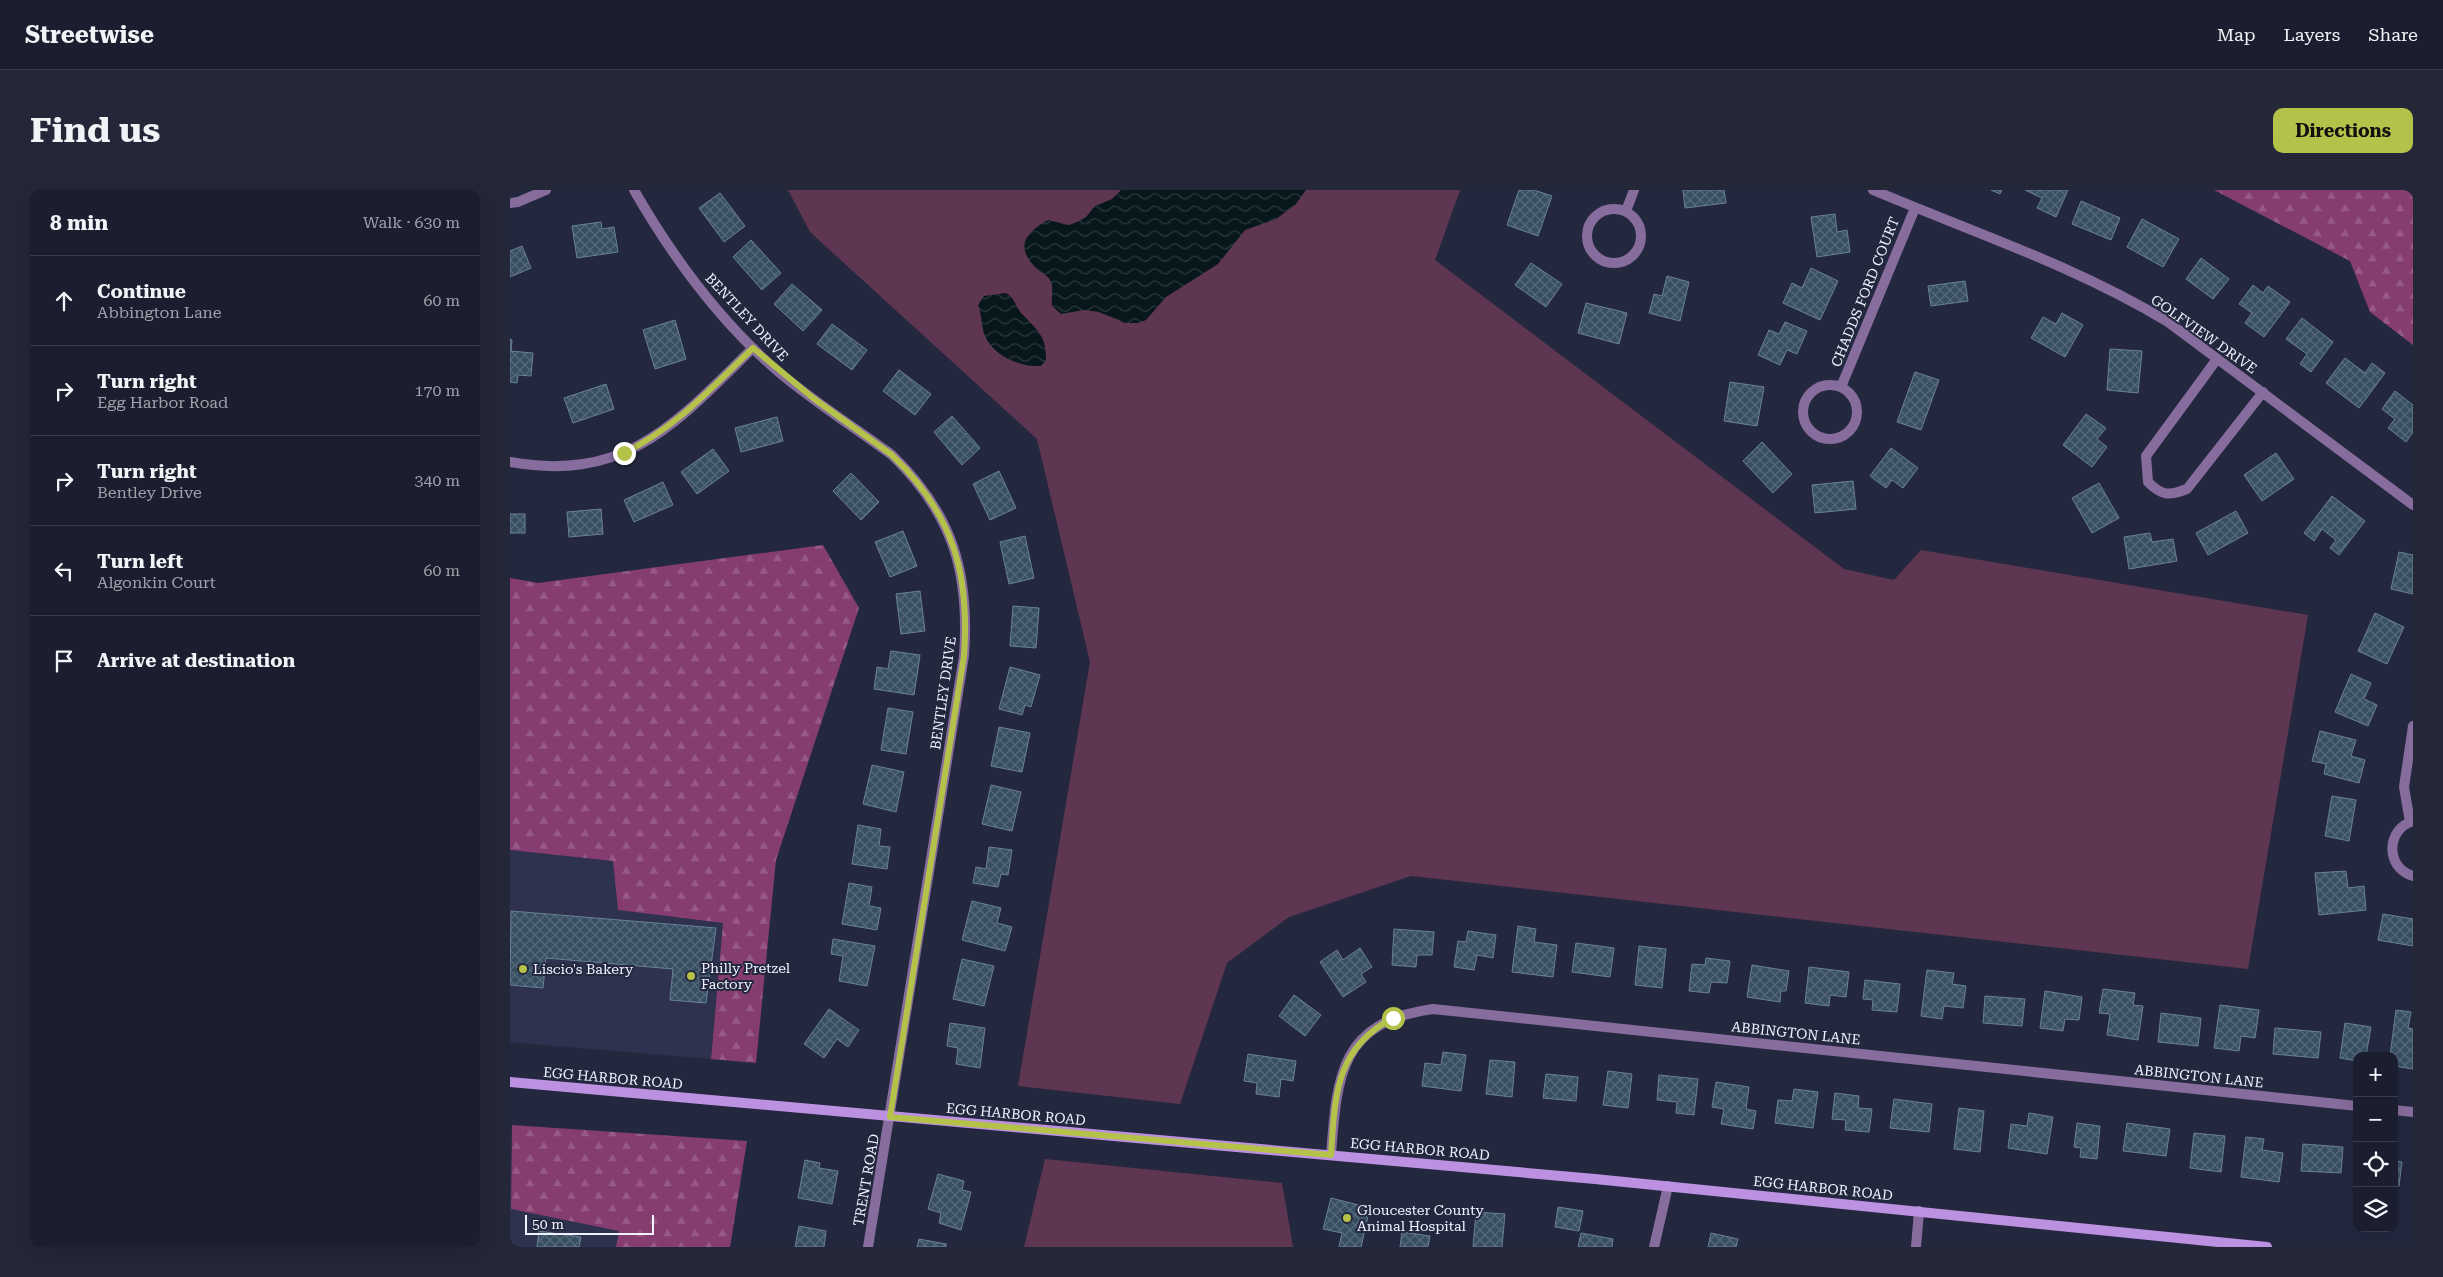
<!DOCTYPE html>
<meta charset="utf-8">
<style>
body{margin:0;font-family:"Roboto Serif",serif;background:#242737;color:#f1f3f6}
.controls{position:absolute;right:15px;bottom:15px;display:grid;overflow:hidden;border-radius:10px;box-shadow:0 5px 20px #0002}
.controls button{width:45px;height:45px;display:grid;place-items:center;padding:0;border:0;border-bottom:1px solid #393c4b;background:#1b1e2f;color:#f1f3f6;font:25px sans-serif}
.scale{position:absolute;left:15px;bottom:12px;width:129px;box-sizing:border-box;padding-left:5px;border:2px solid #f0f3ff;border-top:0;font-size:14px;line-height:18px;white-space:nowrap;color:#f0f3ff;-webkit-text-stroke:4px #24283f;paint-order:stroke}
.stop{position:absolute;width:15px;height:15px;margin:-11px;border:4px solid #b5c249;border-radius:50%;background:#fff}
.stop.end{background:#b5c249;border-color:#fff;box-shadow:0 1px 5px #0008}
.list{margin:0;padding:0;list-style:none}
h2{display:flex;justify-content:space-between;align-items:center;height:65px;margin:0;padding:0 20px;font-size:21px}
h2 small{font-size:16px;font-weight:400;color:#a0a2aa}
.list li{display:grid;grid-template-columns:32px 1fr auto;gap:15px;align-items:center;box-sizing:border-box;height:90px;padding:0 20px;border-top:1px solid #393c4b}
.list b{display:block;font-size:19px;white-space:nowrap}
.list p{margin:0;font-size:16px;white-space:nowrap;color:#a0a2aa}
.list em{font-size:16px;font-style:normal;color:#a0a2aa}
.icon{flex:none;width:28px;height:28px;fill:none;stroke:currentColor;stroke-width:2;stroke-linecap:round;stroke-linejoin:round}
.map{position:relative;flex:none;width:1903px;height:1057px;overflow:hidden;border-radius:10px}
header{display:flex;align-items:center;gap:30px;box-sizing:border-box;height:70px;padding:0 25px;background:#1b1e2f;border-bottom:1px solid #393c4b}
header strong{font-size:24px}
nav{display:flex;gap:28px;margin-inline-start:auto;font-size:18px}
.intro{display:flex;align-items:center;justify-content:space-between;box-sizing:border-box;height:120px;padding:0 30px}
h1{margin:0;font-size:35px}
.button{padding:12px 22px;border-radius:10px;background:#b5c249;color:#111;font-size:18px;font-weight:700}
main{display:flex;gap:30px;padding:0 30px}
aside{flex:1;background:#1b1e2f;border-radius:10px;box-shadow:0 5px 20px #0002}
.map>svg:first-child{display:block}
</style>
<header>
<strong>Streetwise</strong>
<nav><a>Map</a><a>Layers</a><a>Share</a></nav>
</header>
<div class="intro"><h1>Find us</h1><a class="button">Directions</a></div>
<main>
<aside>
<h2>8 min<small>Walk · 630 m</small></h2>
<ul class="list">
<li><svg class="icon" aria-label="ahead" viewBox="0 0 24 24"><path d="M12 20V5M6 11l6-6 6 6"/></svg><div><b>Continue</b><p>Abbington Lane</p></div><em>60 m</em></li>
<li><svg class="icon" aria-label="right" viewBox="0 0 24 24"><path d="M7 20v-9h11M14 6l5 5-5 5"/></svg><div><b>Turn right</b><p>Egg Harbor Road</p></div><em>170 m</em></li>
<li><svg class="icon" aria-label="right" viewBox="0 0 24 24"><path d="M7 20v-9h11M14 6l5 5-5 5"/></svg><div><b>Turn right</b><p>Bentley Drive</p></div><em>340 m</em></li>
<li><svg class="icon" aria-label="left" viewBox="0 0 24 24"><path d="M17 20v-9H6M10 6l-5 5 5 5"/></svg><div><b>Turn left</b><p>Algonkin Court</p></div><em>60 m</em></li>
<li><svg class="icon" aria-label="arrive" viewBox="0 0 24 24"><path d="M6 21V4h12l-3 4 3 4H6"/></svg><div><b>Arrive at destination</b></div></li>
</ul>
</aside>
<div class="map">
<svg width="1903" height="1057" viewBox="0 0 1903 1057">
<defs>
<pattern id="forest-firs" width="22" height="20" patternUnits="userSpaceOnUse" patternTransform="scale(1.25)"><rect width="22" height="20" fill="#853d6f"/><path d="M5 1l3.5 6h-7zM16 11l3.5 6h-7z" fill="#975a85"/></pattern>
<pattern id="water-waves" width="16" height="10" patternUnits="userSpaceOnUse" patternTransform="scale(1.25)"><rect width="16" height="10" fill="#07171b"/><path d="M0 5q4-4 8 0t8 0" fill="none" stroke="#2b393d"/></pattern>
<pattern id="building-cross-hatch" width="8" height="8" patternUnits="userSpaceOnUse" patternTransform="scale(1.25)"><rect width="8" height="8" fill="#384f62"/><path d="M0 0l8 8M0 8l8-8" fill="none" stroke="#55697a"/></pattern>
</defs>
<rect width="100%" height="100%" fill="#24283f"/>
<g fill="#2e324f">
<path d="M 0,660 L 103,671 L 108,720 L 213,733 L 201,869 L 0,852 Z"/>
<path d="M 0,935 L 1,1019 L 109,1041 L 106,1057 L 0,1057 Z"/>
</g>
<g fill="#5f3652">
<path d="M 278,0 L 950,0 L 925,70 L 1334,379 L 1384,390 L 1411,360 L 1798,425 L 1738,779 L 901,686 L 779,727 L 717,773 L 670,914 L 508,896 L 580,472 L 527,249 L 300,42 Z"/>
<path d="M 535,969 L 772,993 L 783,1057 L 514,1057 Z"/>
</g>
<g fill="url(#forest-firs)">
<path d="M 1704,0 L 1903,0 L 1903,155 L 1860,122 L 1840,71 Z"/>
<path d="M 313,355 L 349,418 L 266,670 L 246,873 L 201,869 L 213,733 L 108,720 L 103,671 L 0,660 L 0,388 L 28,393 Z"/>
<path d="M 2,935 L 237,951 L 220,1057 L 106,1057 L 109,1041 L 1,1019 Z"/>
</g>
<g fill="url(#water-waves)">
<path d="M 611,0 L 796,0 L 785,15 L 766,29 L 735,40 L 708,74 L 656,107 L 636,130 L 628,133 L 615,133 L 589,122 L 574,120 L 551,124 L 542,116 C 541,109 544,95 540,90 C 538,86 532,83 528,80 C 505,58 513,44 538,30 L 559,35 L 567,32 L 576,27 L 585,16 L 602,9 Z"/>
<path d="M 496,103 C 506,109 505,117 512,124 C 528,141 536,145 536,170 L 531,176 C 511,177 484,167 475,146 C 471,136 472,125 468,115 L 474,106 Z"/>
</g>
<g fill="url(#building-cross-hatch)" stroke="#698195">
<path d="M 1009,0 L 1024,0 L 1042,6 L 1028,46 L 997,35 Z"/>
<path d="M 1173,0 L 1214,0 L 1216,13 L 1175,18 Z"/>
<path d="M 1481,0 L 1492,0 L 1490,4 Z"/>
<path d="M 1515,0 L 1558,0 L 1546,27 L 1527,18 L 1532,8 Z"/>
<path d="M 210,3 L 235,36 L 214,52 L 189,18 Z"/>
<path d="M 1571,11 L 1610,28 L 1601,50 L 1562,34 Z"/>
<path d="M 1325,24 L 1327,42 L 1337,40 L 1340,62 L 1307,67 L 1301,27 Z"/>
<path d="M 1632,29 L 1669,49 L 1653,77 L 1617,57 Z"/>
<path d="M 91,32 L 92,39 L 104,37 L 108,62 L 67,68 L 62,36 Z"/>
<path d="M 241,50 L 271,83 L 252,100 L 223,67 Z"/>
<path d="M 12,56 L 21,78 L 0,87 L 0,61 Z"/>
<path d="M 1691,68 L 1719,89 L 1703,109 L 1676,89 Z"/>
<path d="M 1021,73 L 1052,94 L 1036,117 L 1005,95 Z"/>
<path d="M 1301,78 L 1328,91 L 1310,130 L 1273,113 L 1282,93 L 1292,98 Z"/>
<path d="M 1157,86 L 1179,92 L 1170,131 L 1139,123 L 1144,104 L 1152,106 Z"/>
<path d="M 1455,91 L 1458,111 L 1421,116 L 1418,96 Z"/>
<path d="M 282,94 L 312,120 L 293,141 L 264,114 Z"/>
<path d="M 1743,95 L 1753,103 L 1758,96 L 1780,112 L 1754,147 L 1735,133 L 1742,123 L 1729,114 Z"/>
<path d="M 1076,113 L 1117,123 L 1109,154 L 1068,143 Z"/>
<path d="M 1552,123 L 1573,135 L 1555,167 L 1521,148 L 1533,127 L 1546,134 Z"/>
<path d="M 1792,128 L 1823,152 L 1801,182 L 1790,174 L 1797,164 L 1776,149 Z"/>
<path d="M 165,130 L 176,169 L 145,179 L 133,140 Z"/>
<path d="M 1275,132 L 1297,141 L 1287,164 L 1277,160 L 1270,175 L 1248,165 L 1259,140 L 1269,144 Z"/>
<path d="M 322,134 L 357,160 L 342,180 L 307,154 Z"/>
<path d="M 0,149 L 2,150 L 1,161 L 23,163 L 21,186 L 8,185 L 7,193 L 0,192 Z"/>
<path d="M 1600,159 L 1632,161 L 1628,203 L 1597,200 Z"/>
<path d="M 1835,168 L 1855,183 L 1862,173 L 1875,183 L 1849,218 L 1816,193 Z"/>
<path d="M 389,180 L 421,204 L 405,225 L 373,201 Z"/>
<path d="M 1405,182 L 1429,190 L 1411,240 L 1387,232 Z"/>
<path d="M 1220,192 L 1254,197 L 1247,236 L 1214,231 Z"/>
<path d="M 96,194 L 104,219 L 63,233 L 54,208 Z"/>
<path d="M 1885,201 L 1903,215 L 1903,242 L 1896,252 L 1878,238 L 1885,229 L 1872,219 Z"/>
<path d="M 1576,224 L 1596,238 L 1587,249 L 1597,257 L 1582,277 L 1553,255 Z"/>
<path d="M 442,226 L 470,258 L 452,275 L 424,242 Z"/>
<path d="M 267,227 L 273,251 L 231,262 L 225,238 Z"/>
<path d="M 1252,252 L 1282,284 L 1263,303 L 1233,271 Z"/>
<path d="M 1381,258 L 1408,278 L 1393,298 L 1382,290 L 1376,298 L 1360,286 Z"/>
<path d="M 203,259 L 219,281 L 187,304 L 171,282 Z"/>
<path d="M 1766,263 L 1784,289 L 1752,311 L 1734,285 Z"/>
<path d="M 489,281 L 506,318 L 480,330 L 463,294 Z"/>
<path d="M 341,283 L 369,312 L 351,330 L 323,301 Z"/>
<path d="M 1343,291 L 1346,319 L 1305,323 L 1302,295 Z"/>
<path d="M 153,292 L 163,315 L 124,332 L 114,310 Z"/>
<path d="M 1589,293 L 1609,328 L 1582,343 L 1562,308 Z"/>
<path d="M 1822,306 L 1855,331 L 1829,365 L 1820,358 L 1826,350 L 1812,339 L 1804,351 L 1794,343 Z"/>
<path d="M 91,319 L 93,344 L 59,347 L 57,322 Z"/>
<path d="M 1726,321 L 1738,343 L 1698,365 L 1686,343 Z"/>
<rect x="0" y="324" width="15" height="19"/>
<path d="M 393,341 L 407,376 L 380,387 L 365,352 Z"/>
<path d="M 1640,343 L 1642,352 L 1663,349 L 1667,371 L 1619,379 L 1614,347 Z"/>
<path d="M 515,346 L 524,388 L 499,394 L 490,352 Z"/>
<path d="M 1889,362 L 1903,365 L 1903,404 L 1881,399 Z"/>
<path d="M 410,401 L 415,441 L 391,444 L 386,404 Z"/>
<path d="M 503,416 L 529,418 L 526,458 L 500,456 Z"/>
<path d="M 1865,423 L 1894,437 L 1877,474 L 1848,461 Z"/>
<path d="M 381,461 L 410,465 L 404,505 L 364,499 L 367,477 L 378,479 Z"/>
<path d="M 500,477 L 530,485 L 521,517 L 515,515 L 512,525 L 489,519 Z"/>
<path d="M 1841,484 L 1861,493 L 1854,509 L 1867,515 L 1858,536 L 1825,522 Z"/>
<path d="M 378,518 L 403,522 L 396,564 L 371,560 Z"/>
<path d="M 489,537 L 520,543 L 512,582 L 481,576 Z"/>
<path d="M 1810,541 L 1846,550 L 1841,566 L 1855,570 L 1849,593 L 1814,584 L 1816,574 L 1802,571 Z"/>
<path d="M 362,575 L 394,582 L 386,622 L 353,614 Z"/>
<path d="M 481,595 L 511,602 L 502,641 L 472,634 Z"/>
<path d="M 1822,606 L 1846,610 L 1839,651 L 1815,646 Z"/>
<path d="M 348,635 L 371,639 L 369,656 L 380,657 L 377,679 L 342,674 Z"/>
<path d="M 479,657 L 502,660 L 498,685 L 491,684 L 488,697 L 463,693 L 466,677 L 476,679 Z"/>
<path d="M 1836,681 L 1838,698 L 1854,696 L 1856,720 L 1809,725 L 1805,683 Z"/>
<path d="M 339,693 L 362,697 L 359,716 L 371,718 L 367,740 L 332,734 Z"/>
<path d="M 462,711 L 491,718 L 487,733 L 502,737 L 495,761 L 452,750 Z"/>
<path d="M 1,721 L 206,738 L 196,813 L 160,810 L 163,779 L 36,768 L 33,798 L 0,795 Z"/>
<path d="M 1873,724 L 1903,729 L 1903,756 L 1868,750 Z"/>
<path d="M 1008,736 L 1026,739 L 1024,752 L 1047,755 L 1043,787 L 1002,782 Z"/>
<path d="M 884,739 L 924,742 L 922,765 L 907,765 L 906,777 L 882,775 Z"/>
<path d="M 958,741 L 986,745 L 983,768 L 967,765 L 964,780 L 944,777 L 948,751 L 956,752 Z"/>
<path d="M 323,749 L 365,756 L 357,796 L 329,791 L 333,766 L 321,764 Z"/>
<path d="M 1066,753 L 1104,758 L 1100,787 L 1062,782 Z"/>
<path d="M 1129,756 L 1156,759 L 1152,798 L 1125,795 Z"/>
<path d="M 850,758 L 862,777 L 851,784 L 856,792 L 833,807 L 810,772 L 827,760 L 833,770 Z"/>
<path d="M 1196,768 L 1220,771 L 1217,793 L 1201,792 L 1199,803 L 1179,801 L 1182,774 L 1195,775 Z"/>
<path d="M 452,769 L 484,776 L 474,816 L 443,809 Z"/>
<path d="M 1242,775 L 1279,781 L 1276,801 L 1271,801 L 1270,812 L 1237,807 Z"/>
<path d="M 1299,777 L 1339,782 L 1336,807 L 1320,805 L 1319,816 L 1295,813 Z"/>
<path d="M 1417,780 L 1444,783 L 1442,794 L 1456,796 L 1453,818 L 1434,816 L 1432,829 L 1411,826 Z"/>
<path d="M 1355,790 L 1390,794 L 1387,822 L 1362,820 L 1363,810 L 1353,809 Z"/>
<path d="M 1593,799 L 1625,803 L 1623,815 L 1633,816 L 1628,850 L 1597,845 L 1600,824 L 1589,823 Z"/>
<path d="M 1535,801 L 1572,807 L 1569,830 L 1555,829 L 1553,841 L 1530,838 Z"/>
<path d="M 784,805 L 811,825 L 795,846 L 769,826 Z"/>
<path d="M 1475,806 L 1515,809 L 1512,836 L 1473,833 Z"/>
<path d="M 1710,815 L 1749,820 L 1745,848 L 1731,846 L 1729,861 L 1704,858 Z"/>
<path d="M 319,819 L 349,840 L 338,857 L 327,849 L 314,868 L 294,854 Z"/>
<path d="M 1886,820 L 1901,822 L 1898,838 L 1903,839 L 1903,879 L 1884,876 L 1884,866 L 1880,866 Z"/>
<path d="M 1651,823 L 1691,828 L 1688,856 L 1648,852 Z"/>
<path d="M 440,833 L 475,838 L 470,878 L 446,874 L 448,858 L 437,856 Z"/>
<path d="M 1835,833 L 1861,837 L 1856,866 L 1847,866 L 1847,871 L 1830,868 Z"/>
<path d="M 1765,838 L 1811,842 L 1808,868 L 1763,864 Z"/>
<path d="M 933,862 L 956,865 L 951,901 L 912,896 L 915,873 L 931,875 Z"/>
<path d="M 738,864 L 786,871 L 783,891 L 771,889 L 769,907 L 746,904 L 747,893 L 734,891 Z"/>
<path d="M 980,870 L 1005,872 L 1002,907 L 976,904 Z"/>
<path d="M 1098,881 L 1122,884 L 1118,918 L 1093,915 Z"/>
<path d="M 1036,884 L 1068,887 L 1066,911 L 1033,908 Z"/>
<path d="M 1149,885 L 1188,889 L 1184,925 L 1166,923 L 1167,912 L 1147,910 Z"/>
<path d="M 1206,892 L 1239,897 L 1236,919 L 1246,921 L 1243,939 L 1211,934 L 1214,919 L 1202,917 Z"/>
<path d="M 1284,899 L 1308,902 L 1303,938 L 1265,933 L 1268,910 L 1282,911 Z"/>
<path d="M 1325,903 L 1349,906 L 1348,918 L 1362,919 L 1359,942 L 1335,940 L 1336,930 L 1322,929 Z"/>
<path d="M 1384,909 L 1422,914 L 1419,942 L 1380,938 Z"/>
<path d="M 1449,918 L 1474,921 L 1470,962 L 1444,959 Z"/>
<path d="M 1519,923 L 1543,927 L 1537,964 L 1498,958 L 1501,934 L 1517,936 Z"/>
<path d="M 1567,933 L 1590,936 L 1587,969 L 1570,967 L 1571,958 L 1564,957 Z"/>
<path d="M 1617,933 L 1660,939 L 1656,966 L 1613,961 Z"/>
<path d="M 1684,943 L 1715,946 L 1711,982 L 1680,978 Z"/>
<path d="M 1736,947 L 1754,949 L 1752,960 L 1773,963 L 1769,992 L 1731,987 Z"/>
<path d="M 1793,954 L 1833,957 L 1831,983 L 1791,981 Z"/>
<path d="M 295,970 L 310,973 L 309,978 L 328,981 L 322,1014 L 288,1008 Z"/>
<path d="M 1884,971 L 1892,972 L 1889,996 L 1884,996 Z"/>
<path d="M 428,984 L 454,991 L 452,1000 L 461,1002 L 451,1040 L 429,1033 L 431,1023 L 418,1019 Z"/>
<path d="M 821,1008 L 860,1018 L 851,1057 L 829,1057 L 832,1043 L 813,1039 Z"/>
<path d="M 1048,1017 L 1073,1021 L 1069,1041 L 1045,1037 Z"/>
<path d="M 966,1022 L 995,1024 L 992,1057 L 963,1057 Z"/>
<path d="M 289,1036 L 316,1041 L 314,1057 L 285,1057 Z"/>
<path d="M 29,1041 L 71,1047 L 69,1057 L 27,1057 Z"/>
<path d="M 892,1042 L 920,1046 L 918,1057 L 890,1057 Z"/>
<path d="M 1071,1043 L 1103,1049 L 1102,1057 L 1068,1057 Z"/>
<path d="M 1201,1043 L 1228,1049 L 1226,1057 L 1198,1057 Z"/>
<path d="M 409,1049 L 436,1054 L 436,1057 L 407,1057 Z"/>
</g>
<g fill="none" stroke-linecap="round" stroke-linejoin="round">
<g stroke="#876d9e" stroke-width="10">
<path d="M 124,0 C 163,68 211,133 271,184 C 306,213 345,238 382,265 C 443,324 460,383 454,466 L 358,1057"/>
<path d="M 1363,0 C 1462,42 1566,76 1658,132 L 1903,315"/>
<path d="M 0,13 L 8,12 L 36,0"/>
<circle cx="1104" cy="46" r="27"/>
<path d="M 1116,21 L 1124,0"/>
<path d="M 1707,169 L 1636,266 L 1638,292 C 1652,306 1659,306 1677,299 L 1753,202"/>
<circle cx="1320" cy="222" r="27"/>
<path d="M 1331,197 L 1405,18"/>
<path d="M 0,272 C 117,293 167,232 243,158"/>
<path d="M 1903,631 C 1876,639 1875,678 1903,686"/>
<path d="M 1900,632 L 1894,597 L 1903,536"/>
<path d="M 1884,920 L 1903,922"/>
<path d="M 821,965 C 827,885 830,832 923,819 L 1847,916"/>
<path d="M 1144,1057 L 1158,996"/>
<path d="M 1406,1057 L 1409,1021"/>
</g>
<path stroke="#bc91e1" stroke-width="10" d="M 0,892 L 1085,989 L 1757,1057"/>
</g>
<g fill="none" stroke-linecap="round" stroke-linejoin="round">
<path stroke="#b5c249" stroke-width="6" d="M 114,263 C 168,236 200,199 243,158 L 303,208 L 382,265 C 443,324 460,383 454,466 L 380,927 L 821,965 C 825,906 825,858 883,828"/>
</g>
<g fill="#b5c249" stroke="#24283f" stroke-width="2">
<circle cx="13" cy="779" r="5"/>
<circle cx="181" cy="786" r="5"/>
<circle cx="837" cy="1028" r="5"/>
</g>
<g text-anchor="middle" stroke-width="4" stroke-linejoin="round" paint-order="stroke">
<g font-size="14" fill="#f0f3ff" stroke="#24283f">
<text transform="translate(1355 102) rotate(-68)" y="5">CHADDS FORD COURT</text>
<text transform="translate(237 127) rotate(47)" y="5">BENTLEY DRIVE</text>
<text transform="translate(1694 144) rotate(35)" y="5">GOLFVIEW DRIVE</text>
<text transform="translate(433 503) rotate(-82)" y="5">BENTLEY DRIVE</text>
<text transform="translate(1286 843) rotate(6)" y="5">ABBINGTON LANE</text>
<text transform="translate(1689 886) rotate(6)" y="5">ABBINGTON LANE</text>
<text transform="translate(103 888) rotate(5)" y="5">EGG HARBOR ROAD</text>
<text transform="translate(506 924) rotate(5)" y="5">EGG HARBOR ROAD</text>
<text transform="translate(910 959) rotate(5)" y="5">EGG HARBOR ROAD</text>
<text transform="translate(356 990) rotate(-80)" y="5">TRENT ROAD</text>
<text transform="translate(1313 998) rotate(6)" y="5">EGG HARBOR ROAD</text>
</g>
<g font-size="14" fill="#f0f3ff" stroke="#24283f" text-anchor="start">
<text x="191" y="783">Philly Pretzel<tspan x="191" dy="16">Factory</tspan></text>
<text x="23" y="784">Liscio's Bakery</text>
<text x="847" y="1025">Gloucester County<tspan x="847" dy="16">Animal Hospital</tspan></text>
</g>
</g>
</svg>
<div class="controls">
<button>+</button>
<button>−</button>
<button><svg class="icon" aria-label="locate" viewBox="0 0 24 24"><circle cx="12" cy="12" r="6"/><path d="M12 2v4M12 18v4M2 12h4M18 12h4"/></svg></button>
<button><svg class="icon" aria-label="layers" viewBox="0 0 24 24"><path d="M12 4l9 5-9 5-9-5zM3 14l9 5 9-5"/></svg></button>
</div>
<div class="scale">50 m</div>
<div class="stop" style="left:883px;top:828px"></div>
<div class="stop end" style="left:114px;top:263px"></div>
</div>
</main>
